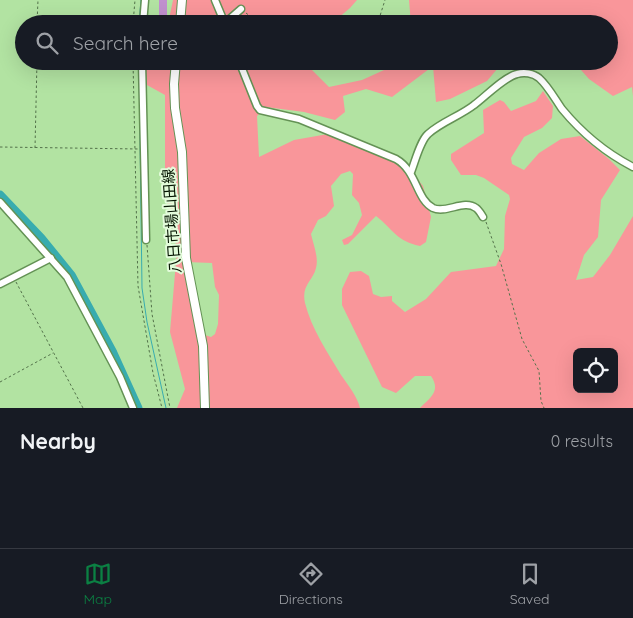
<!DOCTYPE html>
<meta charset="utf-8">
<style>
body{margin:0;font-family:Quicksand,"Noto Sans JP",sans-serif;background:#20242c;color:#f1f3f6}
.controls{position:absolute;right:15px;bottom:15px;display:grid;overflow:hidden;border-radius:8px;box-shadow:0 5px 20px #0002}
.controls button{width:45px;height:45px;display:grid;place-items:center;padding:0;border:0;border-bottom:1px solid #363941;background:#171b24;color:#f1f3f6;font:25px sans-serif}
.list{margin:0;padding:0;list-style:none}
h2{display:flex;justify-content:space-between;align-items:center;height:65px;margin:0;padding:0 20px;font-size:21px}
h2 small{font-size:16px;font-weight:400;color:#9ea1a6}
.icon{flex:none;width:28px;height:28px;fill:none;stroke:currentColor;stroke-width:2;stroke-linecap:round;stroke-linejoin:round}
.map{position:relative;flex:none;width:633px;height:408px;overflow:hidden}
.search{position:absolute;background:#171b24;box-shadow:0 5px 20px #0002;left:15px;right:15px;top:15px;height:55px;display:flex;align-items:center;gap:12px;box-sizing:border-box;padding:0 18px;border-radius:28px;color:#9ea1a6;font-size:19px}
.sheet{height:140px;background:#171b24}
nav{display:flex;justify-content:space-around;align-items:center;box-sizing:border-box;height:70px;border-top:1px solid #363941;background:#171b24;font-size:14px;color:#9ea1a6}
nav a{display:grid;justify-items:center;gap:2px}
nav .on{color:#0b8043}
.map>svg:first-child{display:block}
</style>
<div class="map">
<svg width="633" height="408" viewBox="0 0 633 408">
<rect width="100%" height="100%" fill="#b2e3a2"/>
<g fill="#f9969a" fill-rule="evenodd">
<path d="M 173,0 L 357,0 L 350,8 L 331,24 L 168,24 Z"/>
<path d="M 409,0 L 633,0 L 633,96 L 632,87 L 613,96 L 589,79 L 573,61 L 609,61 L 609,24 L 411,24 Z"/>
<path d="M 154,61 L 281,61 L 307,65 L 329,87 L 362,80 L 404,61 L 504,61 L 487,81 L 450,99 L 436,102 L 433,66 L 392,97 L 366,89 L 343,96 L 345,112 L 335,120 L 304,112 L 266,107 L 257,116 L 259,157 L 294,140 L 328,134 L 358,147 L 404,162 L 423,186 L 431,217 L 426,242 L 420,246 C 396,241 393,229 376,216 L 348,244 L 344,245 L 342,240 L 352,235 L 362,215 L 359,203 L 352,195 L 353,174 L 350,171 L 341,174 L 331,186 L 334,206 L 326,216 L 318,220 L 311,234 C 313,244 319,257 316,268 C 313,281 301,285 305,303 C 311,328 328,353 341,375 C 348,385 357,396 360,408 L 177,408 L 185,389 L 170,332 L 177,250 L 165,193 L 165,95 L 147,85 L 145,64 ZM 186,262 L 212,263 L 215,287 L 219,295 L 218,324 L 215,334 L 211,337 L 205,335 L 195,324 Z"/>
<path d="M 543,91 L 553,106 L 552,118 L 542,128 L 524,137 L 511,158 L 512,164 L 524,170 L 539,153 L 561,139 L 580,136 L 609,159 L 620,170 L 601,200 L 598,237 L 584,255 L 576,280 L 593,277 L 610,255 L 633,216 L 633,408 L 420,408 C 431,397 441,391 431,376 L 415,376 L 396,393 L 382,387 L 342,305 L 342,289 L 350,272 L 361,271 L 369,276 L 373,294 L 381,297 L 392,296 L 392,301 L 405,312 L 426,299 L 451,272 L 496,266 L 504,249 L 505,216 L 510,199 L 509,195 L 484,178 L 476,175 L 461,175 L 451,160 L 451,154 L 484,133 L 483,110 L 500,100 L 504,102 L 511,111 L 536,101 ZM 577,352 L 614,352 L 614,389 L 577,389 Z"/>
</g>
<g fill="none" stroke-linecap="round" stroke-linejoin="round">
<g stroke="#38acaf" stroke-width="1">
<path d="M 139,24 L 141,0"/>
<path d="M 139,61 L 142,288 L 147,322 L 166,408"/>
</g>
<path stroke="#38acaf" stroke-width="9" d="M 0,195 L 41,238 L 71,275 L 113,353 L 138,408"/>
</g>
<rect fill="#c090ce" x="159" y="0" width="8" height="19"/>
<g fill="none" stroke-linecap="round" stroke-linejoin="round">
<g stroke="#649255" stroke-width="9">
<g id="minor">
<path d="M 215,0 L 225,24"/>
<path d="M 225,23 L 241,9"/>
<path d="M 143,24 L 145,0"/>
<path d="M 142,61 L 146,240"/>
<path d="M 239,61 L 257,106 L 260,110 L 299,119 L 396,159 C 417,171 416,199 433,208 C 446,214 464,199 476,208 C 479,210 481,214 483,217"/>
<path d="M 411,172 C 415,162 420,141 428,134 C 441,122 460,116 474,105 C 485,97 504,77 517,74 C 524,72 533,73 539,78 C 548,86 555,99 562,109 C 581,132 606,153 633,167"/>
<path d="M 0,202 L 67,277 L 120,377 L 133,408"/>
<path d="M 0,284 L 51,258"/>
</g>
</g>
<g stroke="#649255" stroke-width="10">
<g id="major">
<path d="M 180,24 L 182,0"/>
<path d="M 176,61 L 174,84 L 175,108 L 182,152 L 186,258 L 203,346 L 205,408"/>
</g>
</g>
<g stroke="#53724a" stroke-width="1" stroke-dasharray="2.5 2.5" stroke-linecap="butt">
<path d="M 246,13 L 260,24"/>
<path d="M 37,24 L 38,0"/>
<path d="M 133,24 L 135,0"/>
<path d="M 318,24 L 326,24"/>
<path d="M 376,24 L 379,19 L 385,0"/>
<path d="M 133,61 L 138,286 L 153,373 L 162,408"/>
<path d="M 0,147 L 139,149"/>
<path d="M 35,148 L 37,61"/>
<path d="M 486,222 L 501,264 L 522,339 L 539,371 L 541,401 L 544,408"/>
<path d="M 147,245 L 152,314 L 170,408"/>
<path d="M 16,282 L 83,408"/>
<path d="M 0,382 L 53,353"/>
</g>
<use href="#minor" stroke="#fff" stroke-width="6"/>
<use href="#major" stroke="#fff" stroke-width="8"/>
</g>
<g text-anchor="middle" stroke-width="4" stroke-linejoin="round" paint-order="stroke">
<g font-size="15" fill="#041401" stroke="#e3fcdb">
<text transform="translate(172 221) rotate(-94)" y="5">八日市場山田線</text>
</g>
</g>
</svg>
<div class="controls">
<button><svg class="icon" aria-label="locate" viewBox="0 0 24 24"><circle cx="12" cy="12" r="6"/><path d="M12 2v4M12 18v4M2 12h4M18 12h4"/></svg></button>
</div>
<div class="search"><svg class="icon" aria-label="search" viewBox="0 0 24 24"><circle cx="10" cy="10" r="6"/><path d="M15 15l6 6"/></svg>Search here</div>
</div>
<section class="sheet">
<h2>Nearby<small>0 results</small></h2>
<ul class="list">
</ul>
</section>
<nav>
<a class="on"><svg class="icon" aria-label="map" viewBox="0 0 24 24"><path d="M3 6l6-2 6 2 6-2v14l-6 2-6-2-6 2zM9 4v14M15 6v14"/></svg>Map</a>
<a><svg class="icon" aria-label="directions" viewBox="0 0 24 24"><path d="M12 3l9 9-9 9-9-9zM9 14v-3h6M13 9l2 2-2 2"/></svg>Directions</a>
<a><svg class="icon" aria-label="saved" viewBox="0 0 24 24"><path d="M7 4h10v16l-5-4-5 4z"/></svg>Saved</a>
</nav>
